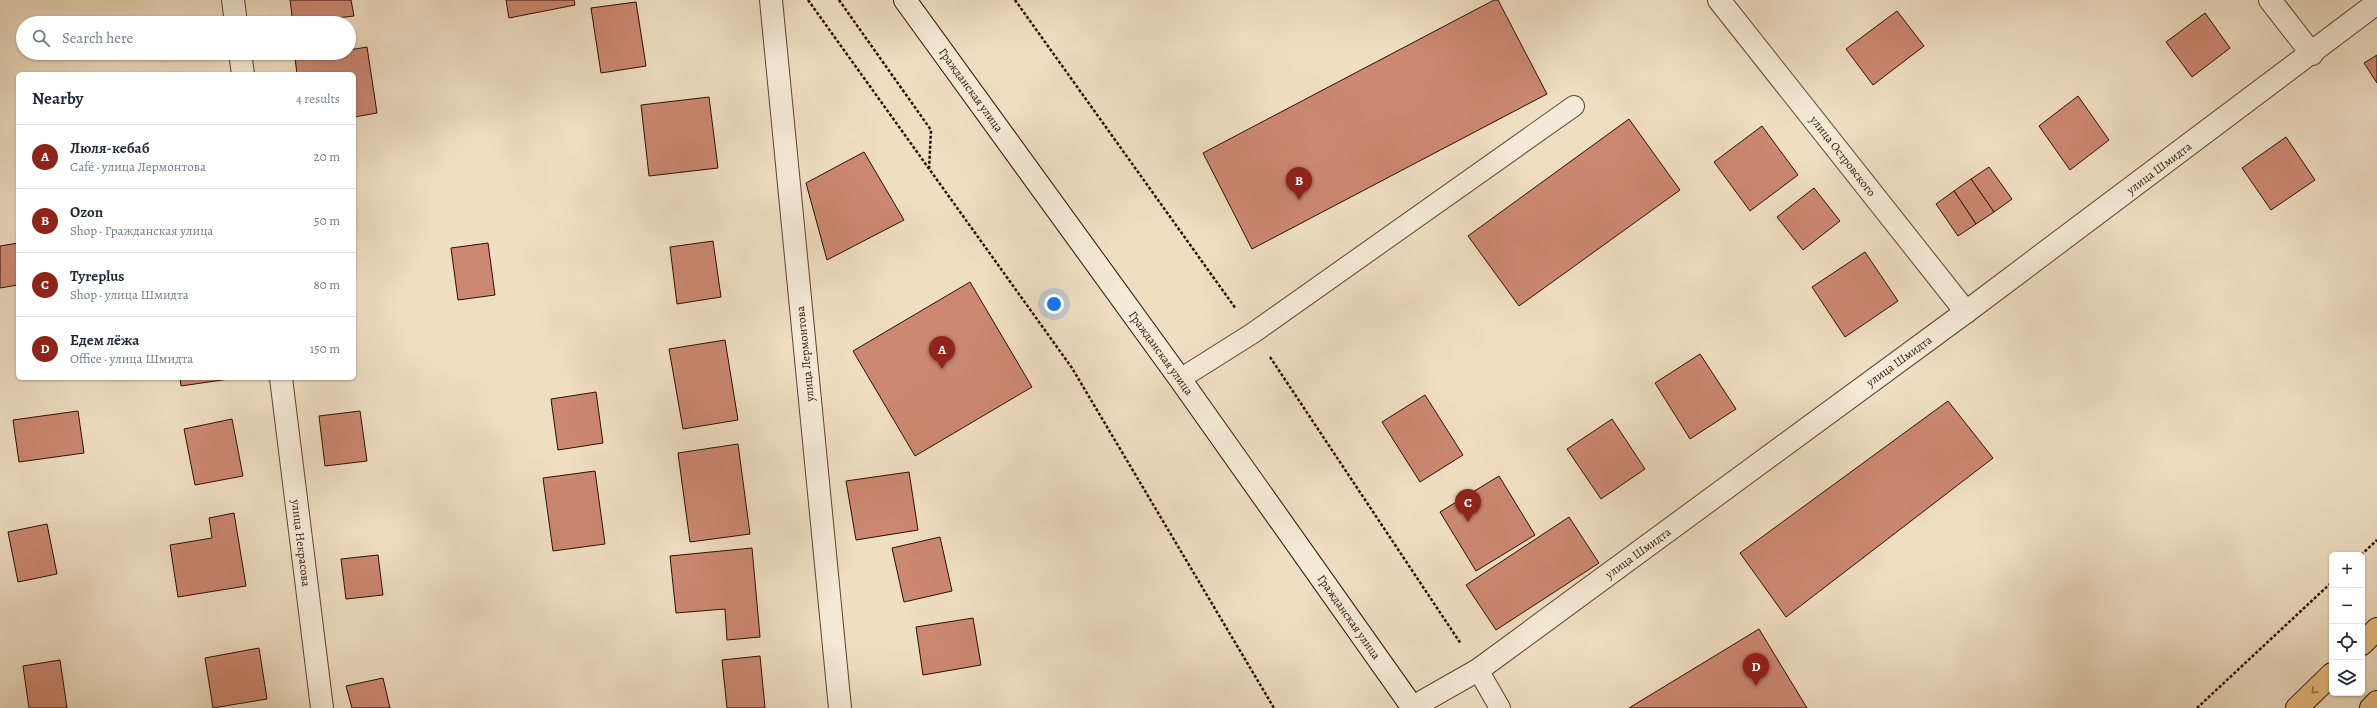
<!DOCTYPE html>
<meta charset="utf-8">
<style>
body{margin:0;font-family:Alegreya,serif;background:#f6f6f7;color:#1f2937}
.controls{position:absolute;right:12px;bottom:12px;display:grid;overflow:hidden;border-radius:6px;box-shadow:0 1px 3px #0004}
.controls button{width:36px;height:36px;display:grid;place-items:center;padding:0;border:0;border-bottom:1px solid #e0e1e3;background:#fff;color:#1f2937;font:20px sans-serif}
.you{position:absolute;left:1054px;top:304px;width:14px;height:14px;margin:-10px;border:3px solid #fff;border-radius:50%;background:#1a73e8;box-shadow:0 0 0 6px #1a73e833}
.badge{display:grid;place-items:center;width:26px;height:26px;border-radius:50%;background:#8f2418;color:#fff;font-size:13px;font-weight:700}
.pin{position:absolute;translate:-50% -33px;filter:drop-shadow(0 1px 2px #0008)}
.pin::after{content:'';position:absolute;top:21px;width:14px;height:12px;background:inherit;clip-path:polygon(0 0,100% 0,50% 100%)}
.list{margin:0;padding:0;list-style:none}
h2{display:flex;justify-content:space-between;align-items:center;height:52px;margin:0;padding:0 16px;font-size:17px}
h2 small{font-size:13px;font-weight:400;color:#747a83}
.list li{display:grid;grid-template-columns:26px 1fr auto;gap:12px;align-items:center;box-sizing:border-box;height:64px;padding:0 16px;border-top:1px solid #e0e1e3}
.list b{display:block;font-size:15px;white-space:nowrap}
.list p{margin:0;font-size:13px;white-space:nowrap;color:#747a83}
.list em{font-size:13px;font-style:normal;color:#747a83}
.icon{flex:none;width:22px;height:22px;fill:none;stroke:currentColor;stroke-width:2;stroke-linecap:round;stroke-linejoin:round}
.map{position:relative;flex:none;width:2377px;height:708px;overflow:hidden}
.search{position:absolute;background:#fff;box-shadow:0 1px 3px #0004;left:16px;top:16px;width:340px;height:44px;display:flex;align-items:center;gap:10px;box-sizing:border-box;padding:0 14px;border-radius:22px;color:#747a83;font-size:15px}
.panel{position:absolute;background:#fff;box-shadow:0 1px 3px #0004;left:16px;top:72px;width:340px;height:308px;border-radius:6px}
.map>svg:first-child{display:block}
</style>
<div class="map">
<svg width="2377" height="708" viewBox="0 0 2377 708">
<rect width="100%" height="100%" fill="#efdec2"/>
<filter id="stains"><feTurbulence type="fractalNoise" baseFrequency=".005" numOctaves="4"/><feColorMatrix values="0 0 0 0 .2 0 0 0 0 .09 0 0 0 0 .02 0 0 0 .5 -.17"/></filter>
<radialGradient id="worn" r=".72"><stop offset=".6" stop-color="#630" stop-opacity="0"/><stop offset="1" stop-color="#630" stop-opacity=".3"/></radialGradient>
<g fill="#cc8871" stroke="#2e0e01">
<path d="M 290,0 L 351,0 L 354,16 L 293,23 Z"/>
<path d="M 506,0 L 574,0 L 575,5 L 509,18 Z"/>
<path d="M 1494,0 L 1498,0 L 1547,94 L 1252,249 L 1203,153 Z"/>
<path d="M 636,2 L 646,66 L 601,73 L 591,8 Z"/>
<path d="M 1897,11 L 1924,46 L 1873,85 L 1846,49 Z"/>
<path d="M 2205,13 L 2230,48 L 2192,77 L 2166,42 Z"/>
<path d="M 367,47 L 377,113 L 354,117 L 354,74 L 297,74 L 295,58 L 327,53 L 349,53 L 349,50 Z"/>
<path d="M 2377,55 L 2377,83 L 2364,63 Z"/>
<path d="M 2078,96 L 2109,140 L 2070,170 L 2039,126 Z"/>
<path d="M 709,97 L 718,168 L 649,176 L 641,105 Z"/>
<path d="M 1629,119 L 1680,190 L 1519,306 L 1468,236 Z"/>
<path d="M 1762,126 L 1798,175 L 1750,211 L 1714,162 Z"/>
<path d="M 2286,137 L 2315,180 L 2271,210 L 2242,168 Z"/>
<path d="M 864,152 L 904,220 L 827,260 L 806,183 Z"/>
<path d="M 1989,167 L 2012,199 L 1994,212 L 1971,179 Z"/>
<path d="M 1971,179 L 1994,212 L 1976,224 L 1954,191 Z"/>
<path d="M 1814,188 L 1840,221 L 1803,250 L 1777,217 Z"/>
<path d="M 1954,191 L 1976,224 L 1958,236 L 1936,204 Z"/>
<path d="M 713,241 L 721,297 L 677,304 L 670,247 Z"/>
<path d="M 18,243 L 18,285 L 0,288 L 0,246 Z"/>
<path d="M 488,243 L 495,295 L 458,300 L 451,248 Z"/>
<path d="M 1865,252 L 1898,301 L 1845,337 L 1812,287 Z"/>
<path d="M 970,282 L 1032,387 L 915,456 L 853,351 Z"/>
<path d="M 725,340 L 738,420 L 683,429 L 669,349 Z"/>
<path d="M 1700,354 L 1736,409 L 1690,439 L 1655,383 Z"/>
<path d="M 180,378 L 229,378 L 229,379 L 181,386 Z"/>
<path d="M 596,392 L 603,443 L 558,450 L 551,399 Z"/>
<path d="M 1425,395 L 1463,455 L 1420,482 L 1382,422 Z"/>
<path d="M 1948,401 L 1993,458 L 1786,617 L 1740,553 Z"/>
<path d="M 78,411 L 84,453 L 19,462 L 13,420 Z"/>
<path d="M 360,411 L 367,461 L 325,466 L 319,416 Z"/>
<path d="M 232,419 L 243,476 L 195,485 L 184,429 Z"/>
<path d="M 1612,419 L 1645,469 L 1601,499 L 1567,449 Z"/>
<path d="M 738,444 L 750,534 L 690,542 L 678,453 Z"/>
<path d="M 595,471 L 605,544 L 553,551 L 543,478 Z"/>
<path d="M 909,472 L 918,530 L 856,540 L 846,481 Z"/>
<path d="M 1499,476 L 1535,535 L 1476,571 L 1440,512 Z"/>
<path d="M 234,513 L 246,586 L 178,597 L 170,545 L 212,538 L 209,518 Z"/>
<path d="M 1569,517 L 1599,563 L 1496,630 L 1466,585 Z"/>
<path d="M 47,524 L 57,574 L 18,582 L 8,532 Z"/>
<path d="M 940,537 L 952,591 L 904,602 L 892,548 Z"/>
<path d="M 752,548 L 760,637 L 727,640 L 725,609 L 676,613 L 670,556 Z"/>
<path d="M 378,555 L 383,595 L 346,599 L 341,559 Z"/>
<path d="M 973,618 L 981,665 L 923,675 L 916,627 Z"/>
<path d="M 1759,629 L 1807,708 L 1629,708 Z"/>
<path d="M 259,648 L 267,699 L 213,708 L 205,658 Z"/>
<path d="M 760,656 L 765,708 L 727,708 L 722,660 Z"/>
<path d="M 60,660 L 67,708 L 29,708 L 23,666 Z"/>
<path d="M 383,678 L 390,708 L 352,708 L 346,686 Z"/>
</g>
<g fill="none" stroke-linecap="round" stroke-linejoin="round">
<g stroke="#5e4231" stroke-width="22">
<g id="service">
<path d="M 1180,379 L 1253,333 L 1574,106"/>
<path d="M 1478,670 L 1500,708"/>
</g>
</g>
<g stroke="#5e4231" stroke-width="24">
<g id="minor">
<path d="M 233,0 L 236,23"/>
<path d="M 771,0 L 840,708"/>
<path d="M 1719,0 L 1966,312"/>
<path d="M 2270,0 L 2312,54"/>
<path d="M 240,53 L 243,74"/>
<path d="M 281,378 L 322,708"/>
<path d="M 1413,707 L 1478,670 L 1966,312 L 2377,3"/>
</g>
</g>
<g stroke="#2e0e01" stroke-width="24">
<path id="secondary" d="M 905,0 L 1180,379 L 1413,708"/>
</g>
<g stroke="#2e0e01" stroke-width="24">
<g id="primary">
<path d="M 2362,644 L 2377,629"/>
<path d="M 2297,708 L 2332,674"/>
<path d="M 2371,708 L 2377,702"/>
</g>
</g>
<g stroke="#2e0e01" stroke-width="2.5" stroke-dasharray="3 2" stroke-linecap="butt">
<path d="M 808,0 L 1072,368 L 1274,708"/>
<path d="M 839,0 L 931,130 L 929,170"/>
<path d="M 1015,0 L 1236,309"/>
<path d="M 1270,357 L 1461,644"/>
<path d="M 2361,555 L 2377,540"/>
<path d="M 2197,708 L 2332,582"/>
</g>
<use href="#service" stroke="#f5ead7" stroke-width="20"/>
<use href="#minor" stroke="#f5ead7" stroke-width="22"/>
<use href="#secondary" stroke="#f5ead7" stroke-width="22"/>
<use href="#primary" stroke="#e8bf81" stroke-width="22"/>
</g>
<defs><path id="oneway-chevron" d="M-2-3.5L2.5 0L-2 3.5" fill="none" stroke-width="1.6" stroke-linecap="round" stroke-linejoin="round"/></defs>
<use stroke="#946f47" href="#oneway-chevron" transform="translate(2314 691) rotate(135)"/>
<g text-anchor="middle" stroke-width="3" stroke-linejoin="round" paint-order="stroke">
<g font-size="12" fill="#2e0e01" stroke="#f5ead7">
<text transform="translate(971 90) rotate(54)" y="4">Гражданская улица</text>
<text transform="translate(1843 156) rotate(52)" y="4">улица Островского</text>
<text transform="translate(2159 168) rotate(-37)" y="4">улица Шмидта</text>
<text transform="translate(1161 353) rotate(54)" y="4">Гражданская улица</text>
<text transform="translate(805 354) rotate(-96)" y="4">улица Лермонтова</text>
<text transform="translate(1899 361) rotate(-36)" y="4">улица Шмидта</text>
<text transform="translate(301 543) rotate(83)" y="4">улица Некрасова</text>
<text transform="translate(1638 553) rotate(-36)" y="4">улица Шмидта</text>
<text transform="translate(1349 617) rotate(55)" y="4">Гражданская улица</text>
</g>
</g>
<rect width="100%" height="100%" filter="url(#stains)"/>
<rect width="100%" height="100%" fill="url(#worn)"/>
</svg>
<div class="controls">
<button>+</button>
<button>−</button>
<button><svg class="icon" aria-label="locate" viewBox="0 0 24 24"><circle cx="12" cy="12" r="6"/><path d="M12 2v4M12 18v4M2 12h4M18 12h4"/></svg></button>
<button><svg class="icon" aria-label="layers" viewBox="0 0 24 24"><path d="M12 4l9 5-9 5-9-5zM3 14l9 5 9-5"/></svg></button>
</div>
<div class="you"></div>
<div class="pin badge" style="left:942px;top:369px">A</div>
<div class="pin badge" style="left:1299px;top:200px">B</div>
<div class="pin badge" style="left:1468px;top:522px">C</div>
<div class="pin badge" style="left:1756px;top:686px">D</div>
<div class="search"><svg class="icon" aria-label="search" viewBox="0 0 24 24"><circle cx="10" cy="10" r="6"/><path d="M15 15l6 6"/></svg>Search here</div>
<section class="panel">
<h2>Nearby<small>4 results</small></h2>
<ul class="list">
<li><span class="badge">A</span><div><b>Люля-кебаб</b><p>Café · улица Лермонтова</p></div><em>20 m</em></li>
<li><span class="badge">B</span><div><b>Ozon</b><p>Shop · Гражданская улица</p></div><em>50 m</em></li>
<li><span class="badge">C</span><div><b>Tyreplus</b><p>Shop · улица Шмидта</p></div><em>80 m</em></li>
<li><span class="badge">D</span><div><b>Едем лёжа</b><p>Office · улица Шмидта</p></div><em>150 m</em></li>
</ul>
</section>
</div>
